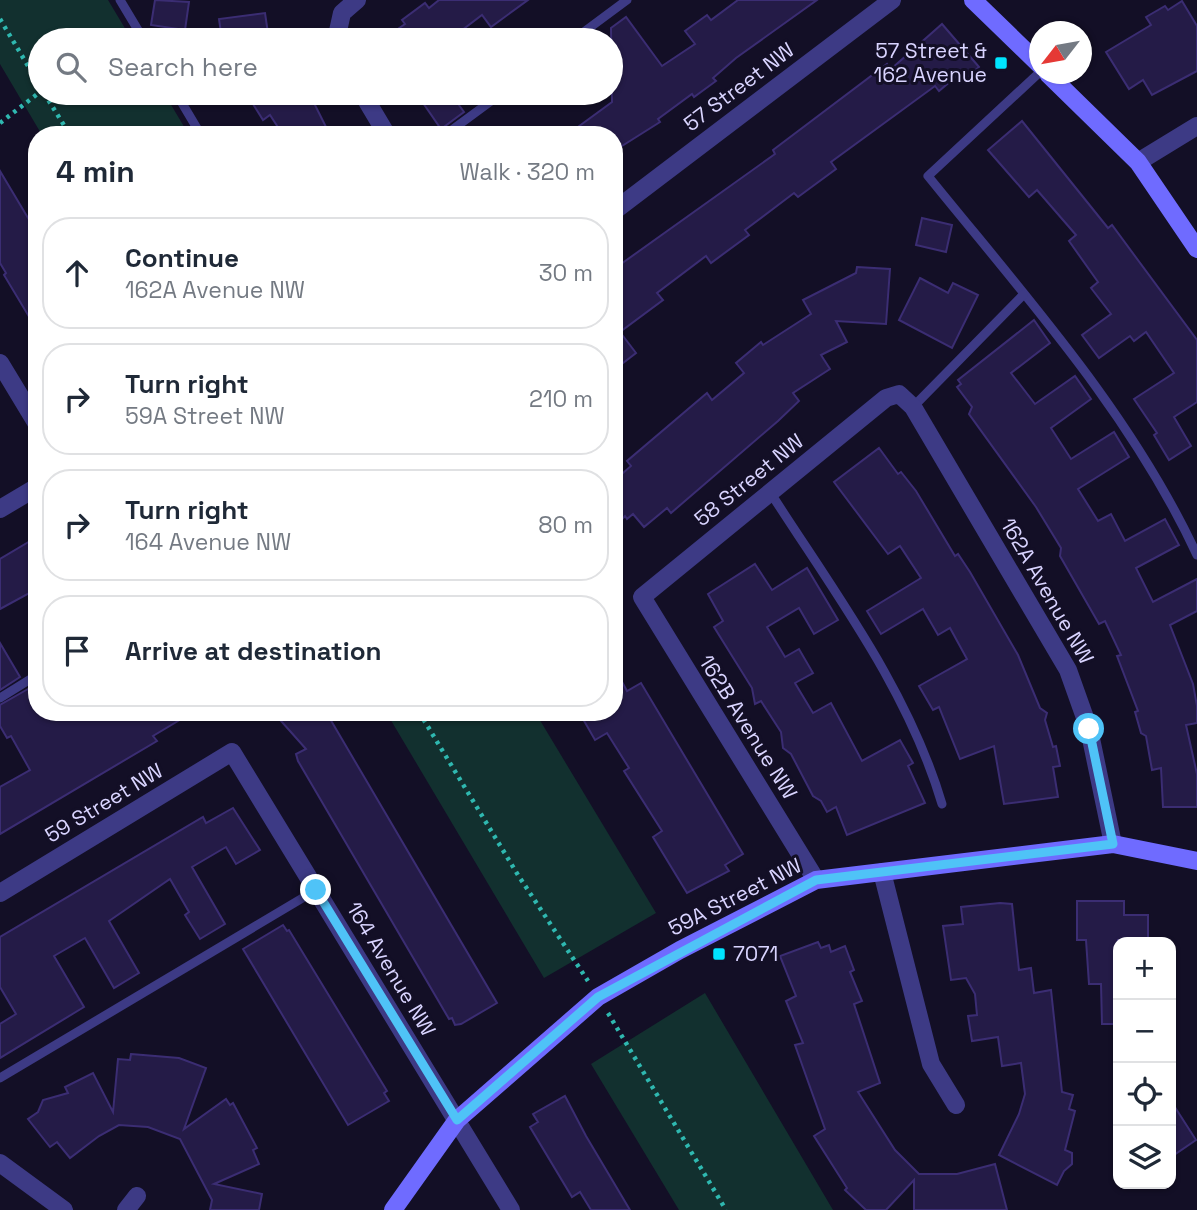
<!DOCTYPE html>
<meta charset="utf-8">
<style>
body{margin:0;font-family:"Space Grotesk",sans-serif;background:#f6f6f7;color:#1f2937}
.controls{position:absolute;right:21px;bottom:21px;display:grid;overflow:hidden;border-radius:14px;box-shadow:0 2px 5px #0004}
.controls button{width:63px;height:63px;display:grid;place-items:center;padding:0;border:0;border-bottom:2px solid #e0e1e3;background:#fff;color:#1f2937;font:35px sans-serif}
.compass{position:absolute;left:1029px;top:21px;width:63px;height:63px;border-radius:50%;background:#fff;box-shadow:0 2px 5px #0004;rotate:239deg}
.stop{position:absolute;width:21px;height:21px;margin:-16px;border:5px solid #4fc3f7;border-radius:50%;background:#fff}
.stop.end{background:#4fc3f7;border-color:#fff;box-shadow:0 2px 7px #0008}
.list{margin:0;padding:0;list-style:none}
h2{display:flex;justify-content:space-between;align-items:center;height:91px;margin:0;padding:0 28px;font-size:30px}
h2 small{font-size:23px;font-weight:400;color:#747a83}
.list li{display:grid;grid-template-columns:46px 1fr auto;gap:21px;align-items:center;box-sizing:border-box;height:112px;margin:0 14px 14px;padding:0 14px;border:2px solid #e0e1e3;border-radius:28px}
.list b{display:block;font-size:26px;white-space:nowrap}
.list p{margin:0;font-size:23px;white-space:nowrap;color:#747a83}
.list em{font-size:23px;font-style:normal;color:#747a83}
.icon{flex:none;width:38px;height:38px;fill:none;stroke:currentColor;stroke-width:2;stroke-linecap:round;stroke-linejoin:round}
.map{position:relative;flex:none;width:1197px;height:1210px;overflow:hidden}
.search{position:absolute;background:#fff;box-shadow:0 2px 5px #0004;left:28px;top:28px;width:595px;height:77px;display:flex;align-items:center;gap:18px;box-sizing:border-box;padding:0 24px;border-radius:38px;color:#747a83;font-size:26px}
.panel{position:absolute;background:#fff;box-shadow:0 2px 5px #0004;left:28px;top:126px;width:595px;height:595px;border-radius:28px}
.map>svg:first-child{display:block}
</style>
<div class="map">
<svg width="1197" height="1210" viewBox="0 0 1197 1210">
<rect width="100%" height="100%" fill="#130f26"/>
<g fill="#12302f">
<path d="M 0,0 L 108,0 L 132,40 L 40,40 L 40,93 L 164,93 L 189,135 L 42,135 L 0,64 Z"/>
<path d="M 386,712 L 535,712 L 656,913 L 544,978 Z"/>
<path d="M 705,993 L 833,1210 L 679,1210 L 591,1064 Z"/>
</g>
<g fill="#241b47" stroke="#3b2d73" stroke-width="2">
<path d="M 155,0 L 189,2 L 185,30 L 151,25 Z"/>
<path d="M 439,0 L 528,0 L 491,27 L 482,15 L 449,40 L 382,40 L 405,24 L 402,20 L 425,3 L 429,8 Z"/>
<path d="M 738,0 L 817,0 L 736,58 L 713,78 L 716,81 L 694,97 L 692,94 L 658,119 L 660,122 L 614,151 L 614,135 L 567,135 L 612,102 L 611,28 L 626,17 L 662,66 L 695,44 L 685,31 L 707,15 L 711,20 Z"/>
<path d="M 1182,1 L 1197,26 L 1197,71 L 1152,95 L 1143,80 L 1129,89 L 1106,52 L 1151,25 L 1146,17 L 1165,6 L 1168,10 Z"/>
<path d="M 265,13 L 269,40 L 222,40 L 219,19 Z"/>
<path d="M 942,24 L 979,67 L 963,81 L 958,75 L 939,91 L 935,86 L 831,162 L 836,169 L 798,197 L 794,193 L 745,230 L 749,235 L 711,263 L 706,256 L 657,293 L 663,300 L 620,332 L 636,353 L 614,370 L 614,269 L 775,154 L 773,150 L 887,64 L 891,69 Z"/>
<path d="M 246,93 L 309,93 L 330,135 L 283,135 L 270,115 L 263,120 Z"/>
<path d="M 432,93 L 450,93 L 464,112 L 441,129 L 421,100 Z"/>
<path d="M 1022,121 L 1108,228 L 1112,225 L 1197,340 L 1197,402 L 1174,417 L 1191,446 L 1169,460 L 1154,435 L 1157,433 L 1134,399 L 1174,373 L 1146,332 L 1134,341 L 1130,336 L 1099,358 L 1082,335 L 1111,314 L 1091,288 L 1098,282 L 1069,241 L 1076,235 L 1037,190 L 1029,197 L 988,150 Z"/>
<path d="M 0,171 L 37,233 L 37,330 L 4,275 L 6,273 L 0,263 Z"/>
<path d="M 922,218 L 952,225 L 946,252 L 916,245 Z"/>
<path d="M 857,267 L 890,269 L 886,324 L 836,321 L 847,342 L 821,355 L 830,369 L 793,393 L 799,401 L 778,421 L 671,513 L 667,508 L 644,527 L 633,514 L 627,519 L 625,516 L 614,528 L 614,481 L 631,466 L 627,461 L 707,393 L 712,400 L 744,373 L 736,363 L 761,342 L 763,345 L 811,314 L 803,300 L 856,273 Z"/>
<path d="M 920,278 L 948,293 L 953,283 L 978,295 L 952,348 L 899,320 Z"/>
<path d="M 1034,320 L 1050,343 L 1011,373 L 1035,404 L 1075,376 L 1091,399 L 1051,428 L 1071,459 L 1114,432 L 1129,457 L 1078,489 L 1098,521 L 1111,514 L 1125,541 L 1165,519 L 1179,545 L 1136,568 L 1153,602 L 1197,579 L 1197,611 L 1170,625 L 1193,684 L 1197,706 L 1197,723 L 1186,725 L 1197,774 L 1197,807 L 1163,807 L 1161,768 L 1152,770 L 1146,736 L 1141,733 L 1135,712 L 1138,711 L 1117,656 L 1121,655 L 1105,621 L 1099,624 L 1060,556 L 1061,548 L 1036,507 L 969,414 L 972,407 L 957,387 L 961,384 L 958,380 Z"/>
<path d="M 879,448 L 898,474 L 901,472 L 916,491 L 955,556 L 958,554 L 970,572 L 1018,655 L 1040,708 L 1047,713 L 1045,720 L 1053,747 L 1056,746 L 1060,766 L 1053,767 L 1058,797 L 1004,804 L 994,746 L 960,759 L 939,707 L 933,710 L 919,686 L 967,659 L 950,628 L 938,635 L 923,609 L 881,634 L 867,611 L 921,578 L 900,546 L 888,554 L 834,482 Z"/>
<path d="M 37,537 L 37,589 L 0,609 L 0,559 Z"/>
<path d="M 755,564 L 772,590 L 807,568 L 838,620 L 814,634 L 799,608 L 767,627 L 785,657 L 799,649 L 813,673 L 795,683 L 813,713 L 831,703 L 862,761 L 900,740 L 913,763 L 908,766 L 925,803 L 847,835 L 836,807 L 827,812 L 821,801 L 813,796 L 791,754 L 783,748 L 781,732 L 761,701 L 755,704 L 752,688 L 714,627 L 723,621 L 708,594 Z"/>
<path d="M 0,643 L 20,677 L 0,690 Z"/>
<path d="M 614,667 L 627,691 L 641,683 L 743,854 L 725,865 L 729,871 L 687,893 L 653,837 L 662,831 L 624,771 L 629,768 L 607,733 L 595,740 L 579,712 L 614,712 Z"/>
<path d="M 28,689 L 37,704 L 37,712 L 193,712 L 153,736 L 157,741 L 0,834 L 0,787 L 30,770 L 11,736 L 7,738 L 0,726 L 0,705 Z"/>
<path d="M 273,712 L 326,712 L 497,1003 L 461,1024 L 455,1025 L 452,1018 L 449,1019 L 298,761 L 296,754 L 306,749 Z"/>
<path d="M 233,808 L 260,850 L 236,864 L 226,847 L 192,867 L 225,924 L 200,939 L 185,915 L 189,912 L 170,879 L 109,921 L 139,973 L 114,988 L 85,938 L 54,956 L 84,1007 L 0,1058 L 0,1024 L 16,1014 L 0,987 L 0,937 L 203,817 L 206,823 Z"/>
<path d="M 1077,901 L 1124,901 L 1124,915 L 1148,915 L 1148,940 L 1118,940 L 1118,1024 L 1102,1024 L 1101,984 L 1089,984 L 1086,940 L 1077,940 Z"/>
<path d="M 1000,903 L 1012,904 L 1019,970 L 1031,968 L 1034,993 L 1051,990 L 1062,1092 L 1073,1095 L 1069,1109 L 1075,1111 L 1065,1150 L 1072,1153 L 1072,1164 L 1064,1171 L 1057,1185 L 999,1155 L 1019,1114 L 1025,1094 L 1021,1063 L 1002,1066 L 998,1037 L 972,1041 L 968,1016 L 977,1015 L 975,994 L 966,978 L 951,980 L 943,926 L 963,924 L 961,907 Z"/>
<path d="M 283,925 L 287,931 L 289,930 L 387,1091 L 384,1093 L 389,1101 L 348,1125 L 243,949 Z"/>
<path d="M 818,942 L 821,948 L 829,945 L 831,952 L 845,946 L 854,970 L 850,972 L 862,1001 L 854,1004 L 880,1083 L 858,1092 L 895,1150 L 919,1174 L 957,1174 L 995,1164 L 1007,1210 L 914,1210 L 914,1180 L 886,1210 L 866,1210 L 845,1190 L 847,1188 L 814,1136 L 825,1129 L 795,1045 L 803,1043 L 786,1001 L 796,996 L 780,956 Z"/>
<path d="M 131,1054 L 179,1058 L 206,1068 L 184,1129 L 226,1099 L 230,1105 L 233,1103 L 257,1148 L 253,1150 L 259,1164 L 214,1184 L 262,1194 L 259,1210 L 210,1210 L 212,1200 L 180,1139 L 148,1127 L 119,1125 L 99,1136 L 70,1158 L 57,1142 L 50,1147 L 28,1119 L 38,1112 L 43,1100 L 68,1093 L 65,1087 L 93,1073 L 113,1112 L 118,1059 L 130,1060 Z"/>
<path d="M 565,1096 L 586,1136 L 630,1210 L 591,1210 L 580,1192 L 572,1197 L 530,1127 L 538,1122 L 533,1114 Z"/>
<path d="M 1171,1101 L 1196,1140 L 1171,1157 Z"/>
</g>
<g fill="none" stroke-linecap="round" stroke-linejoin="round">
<g stroke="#2fb8b0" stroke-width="4.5" stroke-dasharray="3.5 5" stroke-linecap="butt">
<path d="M 0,19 L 40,86"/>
<path d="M 44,93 L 70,135"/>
<path d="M 0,123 L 40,92"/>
<path d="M 419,712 L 518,875 L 588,981"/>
<path d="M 608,1013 L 726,1210"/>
</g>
<g stroke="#3d3a85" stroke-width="9">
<path d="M 120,0 L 144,40"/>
<path d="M 573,40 L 627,0"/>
<path d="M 1040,72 L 928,176 C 1025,296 1131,413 1197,555"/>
<path d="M 176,93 L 201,135"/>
<path d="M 445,135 L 502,93"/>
<path d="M 913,407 L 1023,295"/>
<path d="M 770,492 C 834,592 908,689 942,804"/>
<path d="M 0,698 L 37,675"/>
<path d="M 0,1078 L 316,890"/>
</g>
<g stroke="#3d3a85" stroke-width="18">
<path d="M 336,40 L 342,13 L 357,0"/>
<path d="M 362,93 L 387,135"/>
<path d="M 1138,162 L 1197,126"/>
<path d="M 614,211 L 892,0"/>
<path d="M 0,363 L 37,424"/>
<path d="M 0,509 L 37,487"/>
<path d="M 882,872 L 931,1064 L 956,1105"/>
<path d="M 816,880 L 642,597 L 886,398 L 899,394 L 913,407 L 1068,670 L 1089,729 L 1113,844"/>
<path d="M 0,893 L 232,752 L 511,1210"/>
<path d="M 0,1163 L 64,1210"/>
<path d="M 126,1210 L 137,1196"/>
</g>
<g stroke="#6f6bff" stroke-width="18">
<path d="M 973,0 L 1040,65"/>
<path d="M 1048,74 L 1138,162 L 1197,249"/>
<path d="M 393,1210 L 457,1120 L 598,997 L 680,950 L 816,880 L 1113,844 L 1197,861"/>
</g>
</g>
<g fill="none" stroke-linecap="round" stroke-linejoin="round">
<path stroke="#4fc3f7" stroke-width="9" d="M 316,890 L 457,1120 L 598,997 L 816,880 L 1113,844 L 1089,729"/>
</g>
<g fill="#00e5ff" stroke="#130f26" stroke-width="2.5">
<rect x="994" y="56" width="14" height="14" rx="3.5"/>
<rect x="712" y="947" width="14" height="14" rx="3.5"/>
</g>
<g text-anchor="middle" stroke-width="6" stroke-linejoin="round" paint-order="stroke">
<g font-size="21" fill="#d9d4ff" stroke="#130f26" text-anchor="end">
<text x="987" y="58">57 Street &amp;<tspan x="987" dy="24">162 Avenue</tspan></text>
<text x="733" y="961" text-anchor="start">7071</text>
</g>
<g font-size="21" fill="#d9d4ff" stroke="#130f26">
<text transform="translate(739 87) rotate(-37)" y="7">57 Street NW</text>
<text transform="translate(749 480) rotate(-39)" y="7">58 Street NW</text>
<text transform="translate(1047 591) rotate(60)" y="7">162A Avenue NW</text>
<text transform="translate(748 727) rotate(58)" y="7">162B Avenue NW</text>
<text transform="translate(104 803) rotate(-31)" y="7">59 Street NW</text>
<text transform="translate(735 897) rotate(-27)" y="7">59A Street NW</text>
<text transform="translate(391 969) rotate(59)" y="7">164 Avenue NW</text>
</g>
</g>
</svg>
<div class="controls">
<button>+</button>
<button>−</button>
<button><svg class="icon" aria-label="locate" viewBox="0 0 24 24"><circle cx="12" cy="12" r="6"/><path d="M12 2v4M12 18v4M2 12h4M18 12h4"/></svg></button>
<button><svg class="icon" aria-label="layers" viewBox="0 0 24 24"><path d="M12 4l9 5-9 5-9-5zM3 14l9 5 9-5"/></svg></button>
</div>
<svg class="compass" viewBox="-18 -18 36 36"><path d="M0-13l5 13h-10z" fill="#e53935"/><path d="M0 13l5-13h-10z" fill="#747a83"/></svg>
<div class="stop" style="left:1089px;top:729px"></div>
<div class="stop end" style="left:316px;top:890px"></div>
<div class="search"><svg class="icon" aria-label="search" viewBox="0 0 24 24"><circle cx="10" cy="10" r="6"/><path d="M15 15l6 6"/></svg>Search here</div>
<section class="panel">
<h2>4 min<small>Walk · 320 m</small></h2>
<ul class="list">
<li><svg class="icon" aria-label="ahead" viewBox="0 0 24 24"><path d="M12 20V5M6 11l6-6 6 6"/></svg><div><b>Continue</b><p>162A Avenue NW</p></div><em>30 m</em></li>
<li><svg class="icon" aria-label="right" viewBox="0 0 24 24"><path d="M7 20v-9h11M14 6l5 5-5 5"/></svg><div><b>Turn right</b><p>59A Street NW</p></div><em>210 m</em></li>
<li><svg class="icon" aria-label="right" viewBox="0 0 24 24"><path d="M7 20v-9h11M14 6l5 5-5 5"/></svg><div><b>Turn right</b><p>164 Avenue NW</p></div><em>80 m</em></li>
<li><svg class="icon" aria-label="arrive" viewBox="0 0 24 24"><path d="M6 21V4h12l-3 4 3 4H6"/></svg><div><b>Arrive at destination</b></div></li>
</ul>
</section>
</div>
